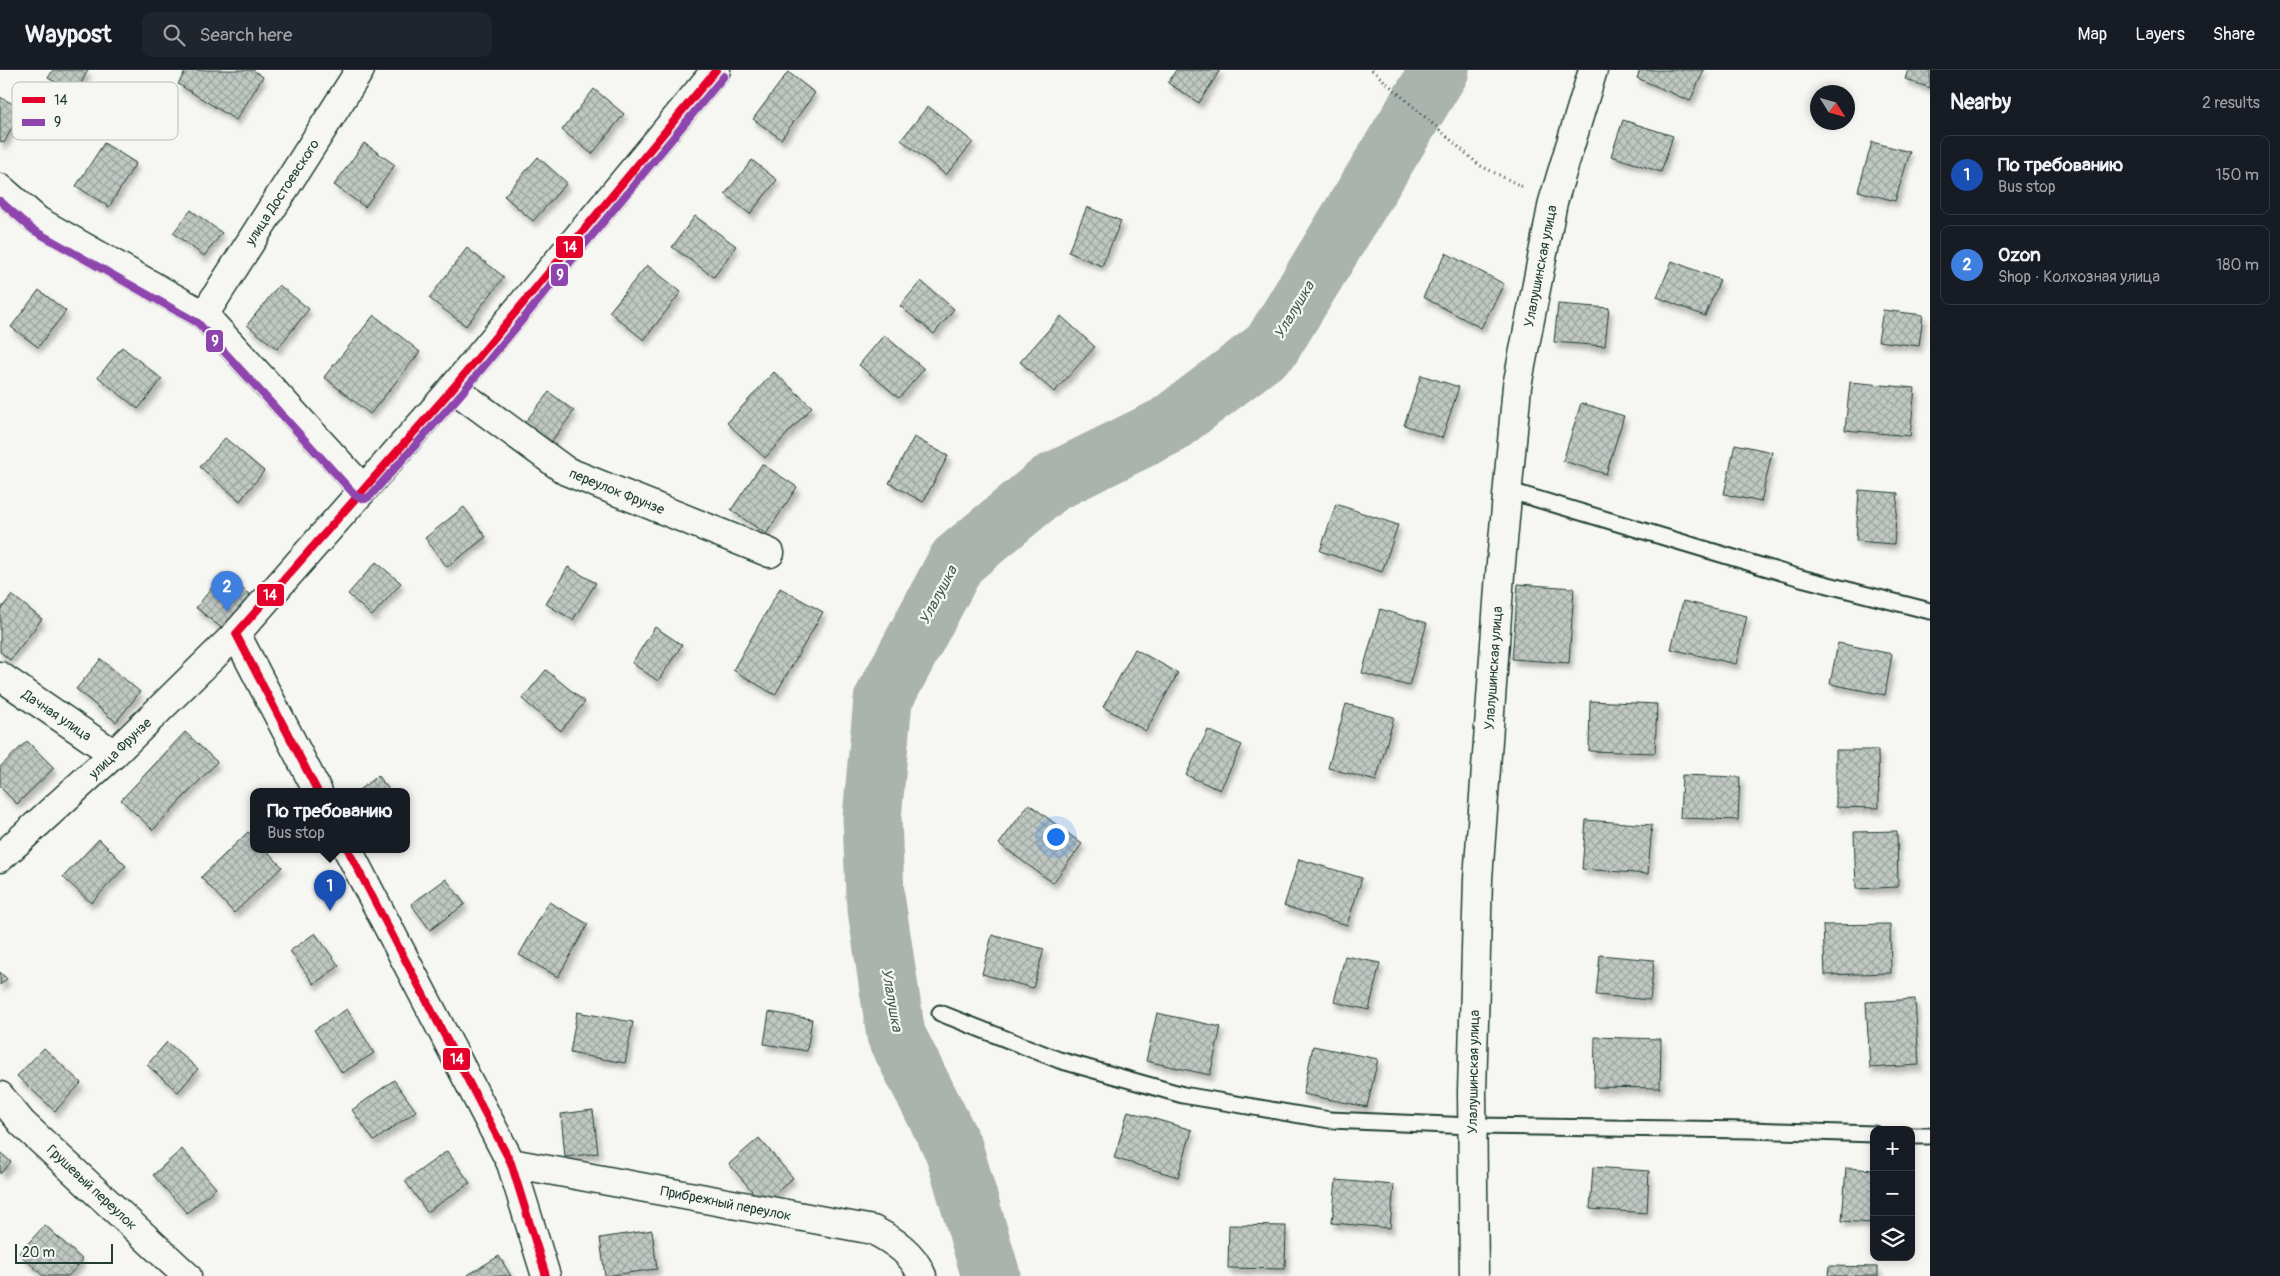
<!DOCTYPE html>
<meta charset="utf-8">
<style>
body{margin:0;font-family:Pangolin,sans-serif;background:#20242c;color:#f1f3f6}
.controls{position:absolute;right:15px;bottom:15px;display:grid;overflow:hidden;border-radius:10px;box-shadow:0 2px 8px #0003}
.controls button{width:45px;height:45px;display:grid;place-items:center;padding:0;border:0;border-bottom:1px solid #363941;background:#171b24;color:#f1f3f6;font:25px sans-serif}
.compass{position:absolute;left:1810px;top:15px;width:45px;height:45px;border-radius:50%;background:#171b24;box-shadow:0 2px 8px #0003;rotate:127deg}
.scale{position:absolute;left:15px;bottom:12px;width:98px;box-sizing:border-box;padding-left:5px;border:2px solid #1f3d34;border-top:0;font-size:14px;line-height:18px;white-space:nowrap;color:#1f3d34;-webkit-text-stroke:4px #f6f6f2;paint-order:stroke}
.you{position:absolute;left:1055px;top:766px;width:18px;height:18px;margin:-12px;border:4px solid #fff;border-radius:50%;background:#1a73e8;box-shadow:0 0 0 8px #1a73e833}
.badge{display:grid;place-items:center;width:32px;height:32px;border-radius:50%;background:#92a19f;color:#fff;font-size:16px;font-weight:700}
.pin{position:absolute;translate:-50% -41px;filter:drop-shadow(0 1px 2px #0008)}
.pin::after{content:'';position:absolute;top:26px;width:18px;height:15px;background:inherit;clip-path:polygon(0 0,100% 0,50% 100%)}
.popup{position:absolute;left:250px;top:718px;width:160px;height:65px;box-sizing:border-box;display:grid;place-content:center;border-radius:10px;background:#171b24;filter:drop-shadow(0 1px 4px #0005);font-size:16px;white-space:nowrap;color:#9ea1a6}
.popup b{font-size:19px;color:#f1f3f6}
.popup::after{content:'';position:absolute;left:50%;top:100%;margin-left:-10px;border:10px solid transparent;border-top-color:#171b24}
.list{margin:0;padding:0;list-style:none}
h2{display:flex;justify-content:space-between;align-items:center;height:65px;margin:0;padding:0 20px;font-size:21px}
h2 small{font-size:16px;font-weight:400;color:#9ea1a6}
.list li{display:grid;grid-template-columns:32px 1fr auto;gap:15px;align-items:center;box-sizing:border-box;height:80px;margin:0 10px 10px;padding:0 10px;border:1px solid #363941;border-radius:10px}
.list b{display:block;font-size:19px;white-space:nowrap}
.list p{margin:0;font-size:16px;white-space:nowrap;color:#9ea1a6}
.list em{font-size:16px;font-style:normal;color:#9ea1a6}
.icon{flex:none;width:28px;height:28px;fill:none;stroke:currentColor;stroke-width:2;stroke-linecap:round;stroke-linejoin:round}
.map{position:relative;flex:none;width:1930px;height:1206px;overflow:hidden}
header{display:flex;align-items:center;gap:30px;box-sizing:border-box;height:70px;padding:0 25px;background:#171b24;border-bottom:1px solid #363941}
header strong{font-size:24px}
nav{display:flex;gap:28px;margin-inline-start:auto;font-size:18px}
.search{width:350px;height:45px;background:#20242c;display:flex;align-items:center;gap:12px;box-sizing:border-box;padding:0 18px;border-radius:10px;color:#9ea1a6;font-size:19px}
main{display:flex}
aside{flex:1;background:#171b24}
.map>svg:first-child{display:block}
</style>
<header>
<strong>Waypost</strong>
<div class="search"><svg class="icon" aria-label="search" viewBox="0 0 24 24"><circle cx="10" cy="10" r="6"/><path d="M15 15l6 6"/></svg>Search here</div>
<nav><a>Map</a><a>Layers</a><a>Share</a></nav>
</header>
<main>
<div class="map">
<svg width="1930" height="1206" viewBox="0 0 1930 1206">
<defs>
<pattern id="building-cross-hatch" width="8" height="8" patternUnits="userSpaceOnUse" patternTransform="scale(1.25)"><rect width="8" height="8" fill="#c1c8c3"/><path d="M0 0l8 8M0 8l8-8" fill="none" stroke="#9ca49f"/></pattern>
<filter id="shadow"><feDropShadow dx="3" dy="5.5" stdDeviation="2.5" flood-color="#0004"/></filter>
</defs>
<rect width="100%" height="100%" fill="#f6f6f2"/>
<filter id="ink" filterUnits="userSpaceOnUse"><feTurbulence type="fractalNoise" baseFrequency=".02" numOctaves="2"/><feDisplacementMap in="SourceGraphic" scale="10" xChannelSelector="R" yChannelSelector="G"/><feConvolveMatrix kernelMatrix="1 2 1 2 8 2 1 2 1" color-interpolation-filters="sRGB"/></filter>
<g filter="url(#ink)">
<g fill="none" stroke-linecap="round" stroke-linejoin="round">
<path stroke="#aab3ae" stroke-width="59" d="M 991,1206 L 954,1080 L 896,965 L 875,826 L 872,747 L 883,630 L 957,491 L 1051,413 L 1167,356 L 1271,277 L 1440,0"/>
</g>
<g fill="url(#building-cross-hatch)" stroke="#1f3d34" filter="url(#shadow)">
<path d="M 53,0 L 88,0 L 76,23 L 48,8 Z"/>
<path d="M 186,0 L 253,0 L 263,7 L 236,50 L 178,14 Z"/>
<path d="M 1176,0 L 1220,0 L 1199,33 L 1168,13 Z"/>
<path d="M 1640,0 L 1704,0 L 1690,31 L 1637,8 Z"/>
<path d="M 1908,0 L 1930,0 L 1930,18 L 1905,9 Z"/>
<path d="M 788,2 L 815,23 L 781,69 L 753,49 Z"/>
<path d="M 594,19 L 624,44 L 592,84 L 562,60 Z"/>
<path d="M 0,27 L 22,39 L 4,73 L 0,71 Z"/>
<path d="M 928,36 L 973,72 L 946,105 L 901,70 Z"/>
<path d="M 1623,50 L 1673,66 L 1661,102 L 1611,86 Z"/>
<path d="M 1872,72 L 1910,82 L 1895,131 L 1858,121 Z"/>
<path d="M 104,73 L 136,93 L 109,137 L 76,116 Z"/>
<path d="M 364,73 L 395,95 L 365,137 L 334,115 Z"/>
<path d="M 538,87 L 567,113 L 533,151 L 504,126 Z"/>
<path d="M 752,90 L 777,110 L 750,144 L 725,124 Z"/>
<path d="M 1087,137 L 1121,151 L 1102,196 L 1068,182 Z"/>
<path d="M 191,140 L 222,163 L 204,186 L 173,163 Z"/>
<path d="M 695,146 L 736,176 L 714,207 L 672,177 Z"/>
<path d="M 467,178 L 504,207 L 466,256 L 429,228 Z"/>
<path d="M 1446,183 L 1504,214 L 1481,258 L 1423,227 Z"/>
<path d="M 1672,191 L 1720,210 L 1705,246 L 1657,227 Z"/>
<path d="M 647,195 L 681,222 L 644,270 L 609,242 Z"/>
<path d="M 921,211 L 954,239 L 934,264 L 900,236 Z"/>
<path d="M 279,215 L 309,239 L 277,279 L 247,255 Z"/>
<path d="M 39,220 L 66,241 L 38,277 L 11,257 Z"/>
<path d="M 1558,234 L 1609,238 L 1605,276 L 1554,272 Z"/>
<path d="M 1883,240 L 1923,245 L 1919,276 L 1878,271 Z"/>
<path d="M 374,245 L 420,282 L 370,344 L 324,307 Z"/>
<path d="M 1061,246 L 1095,277 L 1054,322 L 1020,292 Z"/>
<path d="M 884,265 L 924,299 L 899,328 L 859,295 Z"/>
<path d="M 122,277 L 162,309 L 138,339 L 98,307 Z"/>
<path d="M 774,302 L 812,337 L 765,388 L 727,353 Z"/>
<path d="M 1421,305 L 1459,317 L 1442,368 L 1404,355 Z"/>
<path d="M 1850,312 L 1915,318 L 1910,366 L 1845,360 Z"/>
<path d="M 549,322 L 574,341 L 548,376 L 522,356 Z"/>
<path d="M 1581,333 L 1624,346 L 1606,404 L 1563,391 Z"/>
<path d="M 914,367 L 948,386 L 923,432 L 889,413 Z"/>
<path d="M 225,368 L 264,401 L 240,431 L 200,397 Z"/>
<path d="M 1735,374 L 1772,382 L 1761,432 L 1724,424 Z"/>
<path d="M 762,394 L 797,417 L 766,464 L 731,440 Z"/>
<path d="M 1859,420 L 1898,423 L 1894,474 L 1856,471 Z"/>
<path d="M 1336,434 L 1398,455 L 1382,502 L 1320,481 Z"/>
<path d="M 464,437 L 486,467 L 447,497 L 425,468 Z"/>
<path d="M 376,492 L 401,513 L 372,546 L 348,524 Z"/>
<path d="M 568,497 L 596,513 L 573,550 L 546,534 Z"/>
<path d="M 223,503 L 250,525 L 223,559 L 196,538 Z"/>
<path d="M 1518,514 L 1574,518 L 1569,593 L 1512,589 Z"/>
<path d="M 780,518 L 823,542 L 775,625 L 733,600 Z"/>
<path d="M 12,525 L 42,549 L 10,590 L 0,582 L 0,540 Z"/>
<path d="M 1683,531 L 1747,546 L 1736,594 L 1671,579 Z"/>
<path d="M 1380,539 L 1427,553 L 1409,616 L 1362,603 Z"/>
<path d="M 655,557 L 682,575 L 658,611 L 632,593 Z"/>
<path d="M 1838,573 L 1892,584 L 1885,625 L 1830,614 Z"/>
<path d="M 1135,579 L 1178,603 L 1146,661 L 1103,637 Z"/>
<path d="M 101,589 L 140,622 L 116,652 L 76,619 Z"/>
<path d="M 546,600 L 585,632 L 561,661 L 522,629 Z"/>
<path d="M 1590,631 L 1657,634 L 1655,683 L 1589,681 Z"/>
<path d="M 1346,634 L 1394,647 L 1376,711 L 1328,698 Z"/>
<path d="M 1208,660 L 1242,675 L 1220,720 L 1186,705 Z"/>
<path d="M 185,662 L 217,692 L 153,760 L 121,730 Z"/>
<path d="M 27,671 L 54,698 L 17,734 L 0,717 L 0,697 Z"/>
<path d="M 1836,680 L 1878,680 L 1879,738 L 1836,737 Z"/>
<path d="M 1682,705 L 1740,707 L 1738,750 L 1680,748 Z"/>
<path d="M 378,706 L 391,722 L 356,722 Z"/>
<path d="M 1029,734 L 1082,774 L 1053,813 L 999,774 Z"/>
<path d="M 1586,750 L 1652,755 L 1648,804 L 1582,799 Z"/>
<path d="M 1897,761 L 1898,817 L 1856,819 L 1854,762 Z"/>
<path d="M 248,762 L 254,767 L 254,780 L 266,780 L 282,797 L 234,843 L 201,807 Z"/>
<path d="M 99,769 L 126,796 L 91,833 L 63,807 Z"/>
<path d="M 1299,789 L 1362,808 L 1347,855 L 1284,836 Z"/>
<path d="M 446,809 L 465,834 L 430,860 L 411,834 Z"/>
<path d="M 549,832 L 588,854 L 558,907 L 519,885 Z"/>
<path d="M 1890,854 L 1891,903 L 1825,905 L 1823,855 Z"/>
<path d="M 315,863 L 339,896 L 314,914 L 290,881 Z"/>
<path d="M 992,865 L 1044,879 L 1033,918 L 982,904 Z"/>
<path d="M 1600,885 L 1654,890 L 1650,930 L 1596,925 Z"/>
<path d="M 1345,886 L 1380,893 L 1369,940 L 1334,932 Z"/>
<path d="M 0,902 L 7,909 L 0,915 Z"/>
<path d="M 1915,929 L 1919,995 L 1870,998 L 1866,932 Z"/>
<path d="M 347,939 L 374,983 L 342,1003 L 314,960 Z"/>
<path d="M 577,942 L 633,952 L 625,993 L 570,983 Z"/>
<path d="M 769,942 L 812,949 L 807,981 L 764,974 Z"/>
<path d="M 1157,943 L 1221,957 L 1210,1005 L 1146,991 Z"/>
<path d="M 1595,967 L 1661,969 L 1660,1018 L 1594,1017 Z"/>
<path d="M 167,972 L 198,999 L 178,1022 L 147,995 Z"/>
<path d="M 1313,976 L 1378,989 L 1367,1037 L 1303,1024 Z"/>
<path d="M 44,978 L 81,1013 L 55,1041 L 17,1006 Z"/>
<path d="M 394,1010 L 416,1041 L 374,1071 L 352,1040 Z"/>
<path d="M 593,1040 L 598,1083 L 565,1087 L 561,1044 Z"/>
<path d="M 1128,1041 L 1192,1060 L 1178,1107 L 1114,1088 Z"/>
<path d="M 759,1068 L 793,1108 L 763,1134 L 729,1094 Z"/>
<path d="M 182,1079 L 216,1118 L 187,1143 L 153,1105 Z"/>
<path d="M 447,1081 L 470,1113 L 427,1142 L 405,1111 Z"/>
<path d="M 0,1082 L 11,1092 L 0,1104 Z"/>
<path d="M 1593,1097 L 1649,1101 L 1647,1143 L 1590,1139 Z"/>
<path d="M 1846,1098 L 1874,1100 L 1874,1153 L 1842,1151 Z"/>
<path d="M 1336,1110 L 1394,1115 L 1390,1158 L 1332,1153 Z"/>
<path d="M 45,1155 L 83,1190 L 68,1206 L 43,1206 L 19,1183 Z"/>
<path d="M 1229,1155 L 1286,1156 L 1285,1199 L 1228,1198 Z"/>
<path d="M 652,1160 L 657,1199 L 605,1206 L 600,1168 Z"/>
<path d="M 499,1186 L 511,1206 L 466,1206 Z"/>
<path d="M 1829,1196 L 1878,1197 L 1878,1206 L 1828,1206 Z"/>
</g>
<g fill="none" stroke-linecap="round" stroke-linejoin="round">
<g stroke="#1f3d34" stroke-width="19">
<g id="lane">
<path d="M 1507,420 L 1801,508 L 1930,541"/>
<path d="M 940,943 L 1059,990 L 1183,1025 L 1330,1050 L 1472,1056 L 1750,1060 L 1874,1064"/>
<path d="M 1911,1066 L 1930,1066"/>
</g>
</g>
<g stroke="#1f3d34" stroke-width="31">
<g id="street">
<path d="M 0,118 L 38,151 L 204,245 L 363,419"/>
<path d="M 204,245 L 360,0"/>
<path d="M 453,318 L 566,401 L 770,483"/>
<path d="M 0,606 L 114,684"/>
<path d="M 0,788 L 114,684 L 236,564"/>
<path d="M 0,1026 L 22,1053 L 187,1206"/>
<path d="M 511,1093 L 873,1160 C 894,1171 913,1183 922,1206"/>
<path d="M 1474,1206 L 1472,1022 L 1478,809 L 1500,504 L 1517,316 L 1553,132 L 1593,0"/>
</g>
</g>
<g stroke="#1f3d34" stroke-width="31">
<g id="secondary">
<path d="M 318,722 L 236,564 L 453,318 L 716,0"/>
<path d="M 348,780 L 511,1093 L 546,1206"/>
</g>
</g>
<path stroke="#1f3d34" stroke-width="3" stroke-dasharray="1 4" stroke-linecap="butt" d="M 1372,0 L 1479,95 L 1525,118"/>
<use href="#lane" stroke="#f6f6f2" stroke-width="15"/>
<use href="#street" stroke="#f6f6f2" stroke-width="28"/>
<use href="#secondary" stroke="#f6f6f2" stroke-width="28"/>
<g stroke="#f6f6f2" stroke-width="11">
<g id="bus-1">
<path d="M 318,722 L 236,564 L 453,318 L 716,0"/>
<path d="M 348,780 L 511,1093 L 546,1206"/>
</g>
</g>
<g stroke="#f6f6f2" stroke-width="11">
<path id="bus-2" d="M 0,131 L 33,160 L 198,253 L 356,426 L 365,429 L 370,426 L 461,324 L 724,6"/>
</g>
<use href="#bus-1" stroke="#e4002b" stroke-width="8"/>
<use href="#bus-2" stroke="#8e44ad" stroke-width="8"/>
</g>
</g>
<g text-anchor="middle" stroke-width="4.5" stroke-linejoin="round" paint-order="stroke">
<g font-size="14" fill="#1f3d34" stroke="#f6f6f2">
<text transform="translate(282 122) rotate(-57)" y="5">улица Достоевского</text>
<text transform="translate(1540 196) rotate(-79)" y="5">Улалушинская улица</text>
<text transform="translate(617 421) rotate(22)" y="5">переулок Фрунзе</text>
<text transform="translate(1493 598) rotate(-86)" y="5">Улалушинская улица</text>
<text transform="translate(57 645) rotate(34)" y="5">Дачная улица</text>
<text transform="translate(120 678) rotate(-44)" y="5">улица Фрунзе</text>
<text transform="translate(1473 1002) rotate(-89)" y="5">Улалушинская улица</text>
<text transform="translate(92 1117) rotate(43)" y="5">Грушевый переулок</text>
<text transform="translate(726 1133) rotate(11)" y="5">Прибрежный переулок</text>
</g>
<g font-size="15" font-style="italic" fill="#425a52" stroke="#f6f6f2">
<text transform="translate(1294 240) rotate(-59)" y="5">Улалушка</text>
<text transform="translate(938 525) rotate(-62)" y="5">Улалушка</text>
<text transform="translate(892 930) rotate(80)" y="5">Улалушка</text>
</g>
</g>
<rect x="12" y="12" width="166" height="58" rx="8" fill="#f6f6f2" stroke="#b6beb9" stroke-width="1"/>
<rect x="22" y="27" width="23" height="6" fill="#e4002b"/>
<rect x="22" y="49" width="23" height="7" fill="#8e44ad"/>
<g font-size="14" fill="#1f3d34">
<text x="54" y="35">14</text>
<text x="54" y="57">9</text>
</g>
<g stroke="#f6f6f2" stroke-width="2">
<rect x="555" y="165" width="29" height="24" rx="5" fill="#e4002b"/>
<rect x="550" y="193" width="19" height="24" rx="5" fill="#8e44ad"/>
<rect x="205" y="259" width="19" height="24" rx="5" fill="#8e44ad"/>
<rect x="256" y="513" width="29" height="24" rx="5" fill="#e4002b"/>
<rect x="442" y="977" width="29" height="24" rx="5" fill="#e4002b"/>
</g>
<g font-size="14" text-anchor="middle" font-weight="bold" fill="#fff">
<text x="570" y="182">14</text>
<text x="560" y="210">9</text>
<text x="215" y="276">9</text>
<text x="270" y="530">14</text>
<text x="457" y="994">14</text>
</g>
</svg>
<div class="controls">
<button>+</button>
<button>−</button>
<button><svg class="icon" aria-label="layers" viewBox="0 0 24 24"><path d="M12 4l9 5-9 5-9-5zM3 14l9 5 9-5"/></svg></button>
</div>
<svg class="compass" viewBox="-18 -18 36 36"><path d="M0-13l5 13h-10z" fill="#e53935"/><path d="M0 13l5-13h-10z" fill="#9ea1a6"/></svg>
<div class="scale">20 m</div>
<div class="you"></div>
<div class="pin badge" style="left:330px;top:841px;background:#1a4fb4">1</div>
<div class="popup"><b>По требованию</b>Bus stop</div>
<div class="pin badge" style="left:227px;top:542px;background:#3f7fe0">2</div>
</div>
<aside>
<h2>Nearby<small>2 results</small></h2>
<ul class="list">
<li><span class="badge" style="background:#1a4fb4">1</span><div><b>По требованию</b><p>Bus stop</p></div><em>150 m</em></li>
<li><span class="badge" style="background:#3f7fe0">2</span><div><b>Ozon</b><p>Shop · Колхозная улица</p></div><em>180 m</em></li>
</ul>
</aside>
</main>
